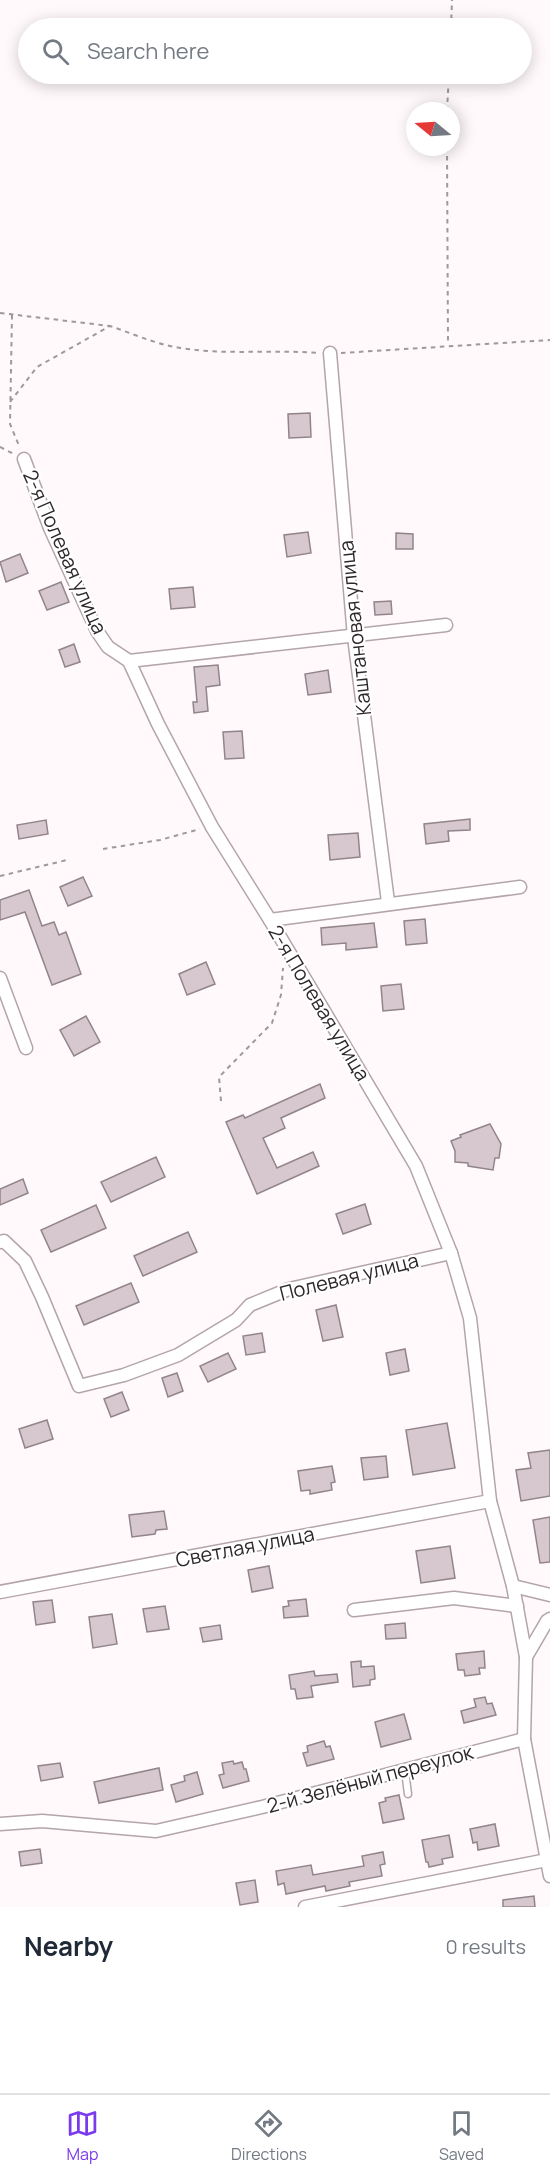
<!DOCTYPE html>
<meta charset="utf-8">
<style>
body{margin:0;font-family:Manrope,sans-serif;background:#f2f2f3;color:#1f2937}
.compass{position:absolute;left:406px;top:102px;width:54px;height:54px;border-radius:50%;background:#fff;box-shadow:0 3px 15px #0003;rotate:288deg}
.list{margin:0;padding:0;list-style:none}
h2{display:flex;justify-content:space-between;align-items:center;height:78px;margin:0;padding:0 24px;font-size:26px}
h2 small{font-size:20px;font-weight:400;color:#747a83}
.icon{flex:none;width:33px;height:33px;fill:none;stroke:currentColor;stroke-width:2;stroke-linecap:round;stroke-linejoin:round}
.map{position:relative;flex:none;width:550px;height:1907px;overflow:hidden}
.search{position:absolute;background:#fff;box-shadow:0 3px 15px #0003;left:18px;right:18px;top:18px;height:66px;display:flex;align-items:center;gap:15px;box-sizing:border-box;padding:0 21px;border-radius:33px;color:#747a83;font-size:22px}
.sheet{height:186px;background:#fff}
nav{display:flex;justify-content:space-around;align-items:center;box-sizing:border-box;height:84px;border-top:2px solid #e0e1e3;background:#fff;font-size:16px;color:#747a83}
nav a{display:grid;justify-items:center;gap:3px}
nav .on{color:#7c3aed}
.map>svg:first-child{display:block}
</style>
<div class="map">
<svg width="550" height="1907" viewBox="0 0 550 1907">
<rect width="100%" height="100%" fill="#fff9fb"/>
<g fill="#d6c8ce" stroke="#92858a" stroke-width="1.5">
<path d="M 310,413 L 311,437 L 289,438 L 288,414 Z"/>
<path d="M 308,532 L 311,553 L 287,557 L 284,535 Z"/>
<path d="M 396,533 L 413,534 L 413,549 L 396,549 Z"/>
<path d="M 20,554 L 28,573 L 6,582 L 0,562 Z"/>
<path d="M 61,582 L 69,602 L 47,610 L 39,591 Z"/>
<path d="M 193,587 L 195,607 L 171,609 L 169,589 Z"/>
<path d="M 391,601 L 392,614 L 375,615 L 374,602 Z"/>
<path d="M 74,644 L 80,662 L 65,667 L 59,650 Z"/>
<path d="M 218,665 L 220,685 L 206,687 L 208,711 L 194,713 L 193,702 L 197,702 L 194,667 Z"/>
<path d="M 328,670 L 331,692 L 308,695 L 305,674 Z"/>
<path d="M 242,731 L 244,758 L 225,759 L 223,732 Z"/>
<path d="M 470,819 L 470,830 L 448,831 L 449,841 L 426,844 L 424,824 Z"/>
<path d="M 46,820 L 48,834 L 19,839 L 17,825 Z"/>
<path d="M 358,833 L 360,857 L 330,860 L 328,835 Z"/>
<path d="M 83,877 L 92,896 L 68,906 L 60,887 Z"/>
<path d="M 29,890 L 42,926 L 54,922 L 59,935 L 66,932 L 81,974 L 52,985 L 25,912 L 0,920 L 0,900 Z"/>
<path d="M 425,919 L 427,943 L 406,945 L 404,921 Z"/>
<path d="M 374,923 L 377,947 L 346,950 L 346,943 L 322,945 L 321,928 Z"/>
<path d="M 206,962 L 215,984 L 187,995 L 179,974 Z"/>
<path d="M 401,984 L 404,1009 L 383,1011 L 381,986 Z"/>
<path d="M 86,1016 L 100,1042 L 74,1056 L 60,1030 Z"/>
<path d="M 320,1084 L 325,1098 L 281,1118 L 285,1128 L 263,1138 L 277,1168 L 313,1152 L 319,1166 L 257,1194 L 226,1122 L 243,1115 L 245,1118 Z"/>
<path d="M 490,1124 L 501,1144 L 499,1158 L 495,1158 L 493,1170 L 468,1166 L 468,1163 L 455,1162 L 455,1151 L 451,1141 L 461,1137 L 460,1135 Z"/>
<path d="M 156,1157 L 165,1177 L 111,1202 L 101,1182 Z"/>
<path d="M 23,1179 L 28,1193 L 0,1205 L 0,1189 Z"/>
<path d="M 365,1204 L 371,1224 L 343,1234 L 336,1214 Z"/>
<path d="M 96,1205 L 106,1228 L 51,1252 L 41,1230 Z"/>
<path d="M 188,1232 L 197,1252 L 143,1276 L 134,1256 Z"/>
<path d="M 131,1283 L 139,1302 L 84,1325 L 76,1306 Z"/>
<path d="M 336,1305 L 343,1337 L 323,1341 L 316,1310 Z"/>
<path d="M 262,1333 L 265,1352 L 246,1355 L 243,1336 Z"/>
<path d="M 405,1349 L 409,1371 L 390,1375 L 386,1353 Z"/>
<path d="M 228,1353 L 236,1369 L 208,1382 L 200,1366 Z"/>
<path d="M 177,1373 L 183,1391 L 168,1397 L 162,1378 Z"/>
<path d="M 122,1392 L 129,1410 L 111,1417 L 104,1399 Z"/>
<path d="M 47,1420 L 53,1439 L 25,1448 L 19,1429 Z"/>
<path d="M 447,1423 L 455,1468 L 413,1475 L 406,1430 Z"/>
<path d="M 550,1450 L 550,1496 L 521,1501 L 516,1470 L 531,1468 L 528,1453 Z"/>
<path d="M 386,1456 L 388,1477 L 364,1480 L 361,1458 Z"/>
<path d="M 332,1466 L 335,1482 L 331,1483 L 332,1490 L 310,1494 L 310,1490 L 301,1491 L 298,1471 Z"/>
<path d="M 164,1511 L 167,1529 L 156,1530 L 155,1534 L 132,1537 L 129,1515 Z"/>
<path d="M 550,1517 L 550,1562 L 540,1563 L 533,1520 Z"/>
<path d="M 450,1546 L 455,1578 L 421,1583 L 416,1551 Z"/>
<path d="M 269,1566 L 273,1588 L 252,1592 L 248,1570 Z"/>
<path d="M 306,1599 L 308,1616 L 284,1618 L 283,1607 L 289,1606 L 288,1601 Z"/>
<path d="M 52,1600 L 55,1622 L 36,1625 L 33,1602 Z"/>
<path d="M 165,1606 L 169,1629 L 147,1632 L 143,1609 Z"/>
<path d="M 112,1614 L 117,1644 L 93,1648 L 89,1617 Z"/>
<path d="M 405,1623 L 406,1638 L 386,1639 L 385,1625 Z"/>
<path d="M 220,1625 L 222,1639 L 203,1642 L 200,1628 Z"/>
<path d="M 484,1651 L 485,1668 L 479,1668 L 480,1674 L 465,1676 L 464,1670 L 458,1670 L 456,1654 Z"/>
<path d="M 361,1661 L 361,1667 L 374,1666 L 375,1679 L 370,1680 L 370,1685 L 353,1687 L 351,1662 Z"/>
<path d="M 314,1671 L 315,1676 L 337,1674 L 338,1682 L 311,1686 L 313,1697 L 297,1699 L 295,1689 L 291,1689 L 289,1675 Z"/>
<path d="M 485,1697 L 487,1704 L 492,1703 L 496,1715 L 464,1723 L 461,1711 L 476,1707 L 474,1699 Z"/>
<path d="M 404,1714 L 411,1739 L 381,1747 L 375,1722 Z"/>
<path d="M 324,1741 L 326,1747 L 330,1746 L 334,1759 L 307,1766 L 303,1753 L 308,1752 L 307,1746 Z"/>
<path d="M 233,1761 L 234,1764 L 242,1762 L 244,1769 L 246,1769 L 249,1781 L 223,1788 L 219,1775 L 224,1774 L 222,1763 Z"/>
<path d="M 60,1763 L 63,1777 L 41,1781 L 38,1766 Z"/>
<path d="M 159,1768 L 163,1790 L 99,1803 L 94,1782 Z"/>
<path d="M 197,1772 L 203,1794 L 176,1802 L 171,1785 L 185,1781 L 184,1776 Z"/>
<path d="M 399,1795 L 404,1819 L 383,1823 L 379,1803 L 386,1801 L 385,1798 Z"/>
<path d="M 495,1824 L 499,1846 L 478,1850 L 477,1842 L 473,1843 L 470,1829 Z"/>
<path d="M 449,1835 L 453,1857 L 442,1859 L 443,1864 L 429,1867 L 428,1862 L 426,1862 L 422,1840 Z"/>
<path d="M 40,1849 L 42,1863 L 21,1866 L 19,1852 Z"/>
<path d="M 383,1852 L 385,1864 L 380,1865 L 382,1876 L 349,1882 L 350,1886 L 326,1891 L 325,1886 L 286,1894 L 284,1883 L 278,1885 L 276,1871 L 311,1865 L 313,1875 L 364,1866 L 362,1856 Z"/>
<path d="M 255,1880 L 258,1902 L 240,1905 L 236,1883 Z"/>
<path d="M 534,1896 L 535,1907 L 503,1907 L 503,1900 Z"/>
</g>
<g fill="none" stroke-linecap="round" stroke-linejoin="round">
<g stroke="#b3a5ab" stroke-width="9">
<path id="service" d="M 405,1771 L 408,1794"/>
</g>
<g stroke="#b3a5ab" stroke-width="15">
<g id="minor">
<path d="M 330,353 L 354,637 L 388,902"/>
<path d="M 24,459 L 50,528 L 97,631 L 108,647 L 129,661 L 158,724 L 212,827 L 270,920 L 416,1166 L 451,1253 L 470,1318 L 490,1501 L 513,1586 L 526,1657 L 524,1739 L 550,1876"/>
<path d="M 129,661 L 446,625"/>
<path d="M 270,920 L 520,887"/>
<path d="M 0,978 L 26,1048"/>
<path d="M 0,1242 L 4,1241 L 25,1261 L 42,1297 L 79,1386 L 124,1375 L 178,1355 L 236,1320 L 250,1305 L 289,1289 L 451,1253"/>
<path d="M 513,1586 L 550,1595"/>
<path d="M 0,1592 L 490,1501"/>
<path d="M 354,1610 L 454,1598 L 517,1606"/>
<path d="M 526,1657 L 547,1621 L 550,1619"/>
<path d="M 0,1824 L 42,1821 L 156,1831 L 262,1807 L 524,1739"/>
<path d="M 305,1907 L 547,1860"/>
</g>
</g>
<g stroke="#9f999b" stroke-width="2" stroke-dasharray="4.5 4.5" stroke-linecap="butt">
<path d="M 451,28 L 452,0"/>
<path d="M 447,111 L 449,74"/>
<path d="M 447,147 L 448,345"/>
<path d="M 0,313 L 110,326"/>
<path d="M 12,315 L 10,424 L 20,448"/>
<path d="M 341,353 L 550,340"/>
<path d="M 10,402 L 37,367 L 110,326 C 131,333 153,343 175,347 C 222,356 271,349 318,353"/>
<path d="M 0,447 L 14,454"/>
<path d="M 103,849 L 160,840 L 200,829"/>
<path d="M 0,876 L 67,860"/>
<path d="M 221,1101 L 219,1077 L 272,1023 L 281,995 L 283,968"/>
</g>
<use href="#service" stroke="#fff" stroke-width="6"/>
<use href="#minor" stroke="#fff" stroke-width="12"/>
</g>
<g text-anchor="middle" stroke-width="4.5" stroke-linejoin="round" paint-order="stroke">
<g font-size="20" fill="#2e282b" stroke="#fff">
<text transform="translate(65 552) rotate(66)" y="7">2-я Полевая улица</text>
<text transform="translate(355 628) rotate(-96)" y="7">Каштановая улица</text>
<text transform="translate(319 1003) rotate(59)" y="7">2-я Полевая улица</text>
<text transform="translate(349 1277) rotate(-14)" y="7">Полевая улица</text>
<text transform="translate(245 1547) rotate(-11)" y="7">Светлая улица</text>
<text transform="translate(370 1779) rotate(-15)" y="7">2-й Зелёный переулок</text>
</g>
</g>
</svg>
<svg class="compass" viewBox="-18 -18 36 36"><path d="M0-13l5 13h-10z" fill="#e53935"/><path d="M0 13l5-13h-10z" fill="#747a83"/></svg>
<div class="search"><svg class="icon" aria-label="search" viewBox="0 0 24 24"><circle cx="10" cy="10" r="6"/><path d="M15 15l6 6"/></svg>Search here</div>
</div>
<section class="sheet">
<h2>Nearby<small>0 results</small></h2>
<ul class="list">
</ul>
</section>
<nav>
<a class="on"><svg class="icon" aria-label="map" viewBox="0 0 24 24"><path d="M3 6l6-2 6 2 6-2v14l-6 2-6-2-6 2zM9 4v14M15 6v14"/></svg>Map</a>
<a><svg class="icon" aria-label="directions" viewBox="0 0 24 24"><path d="M12 3l9 9-9 9-9-9zM9 14v-3h6M13 9l2 2-2 2"/></svg>Directions</a>
<a><svg class="icon" aria-label="saved" viewBox="0 0 24 24"><path d="M7 4h10v16l-5-4-5 4z"/></svg>Saved</a>
</nav>
